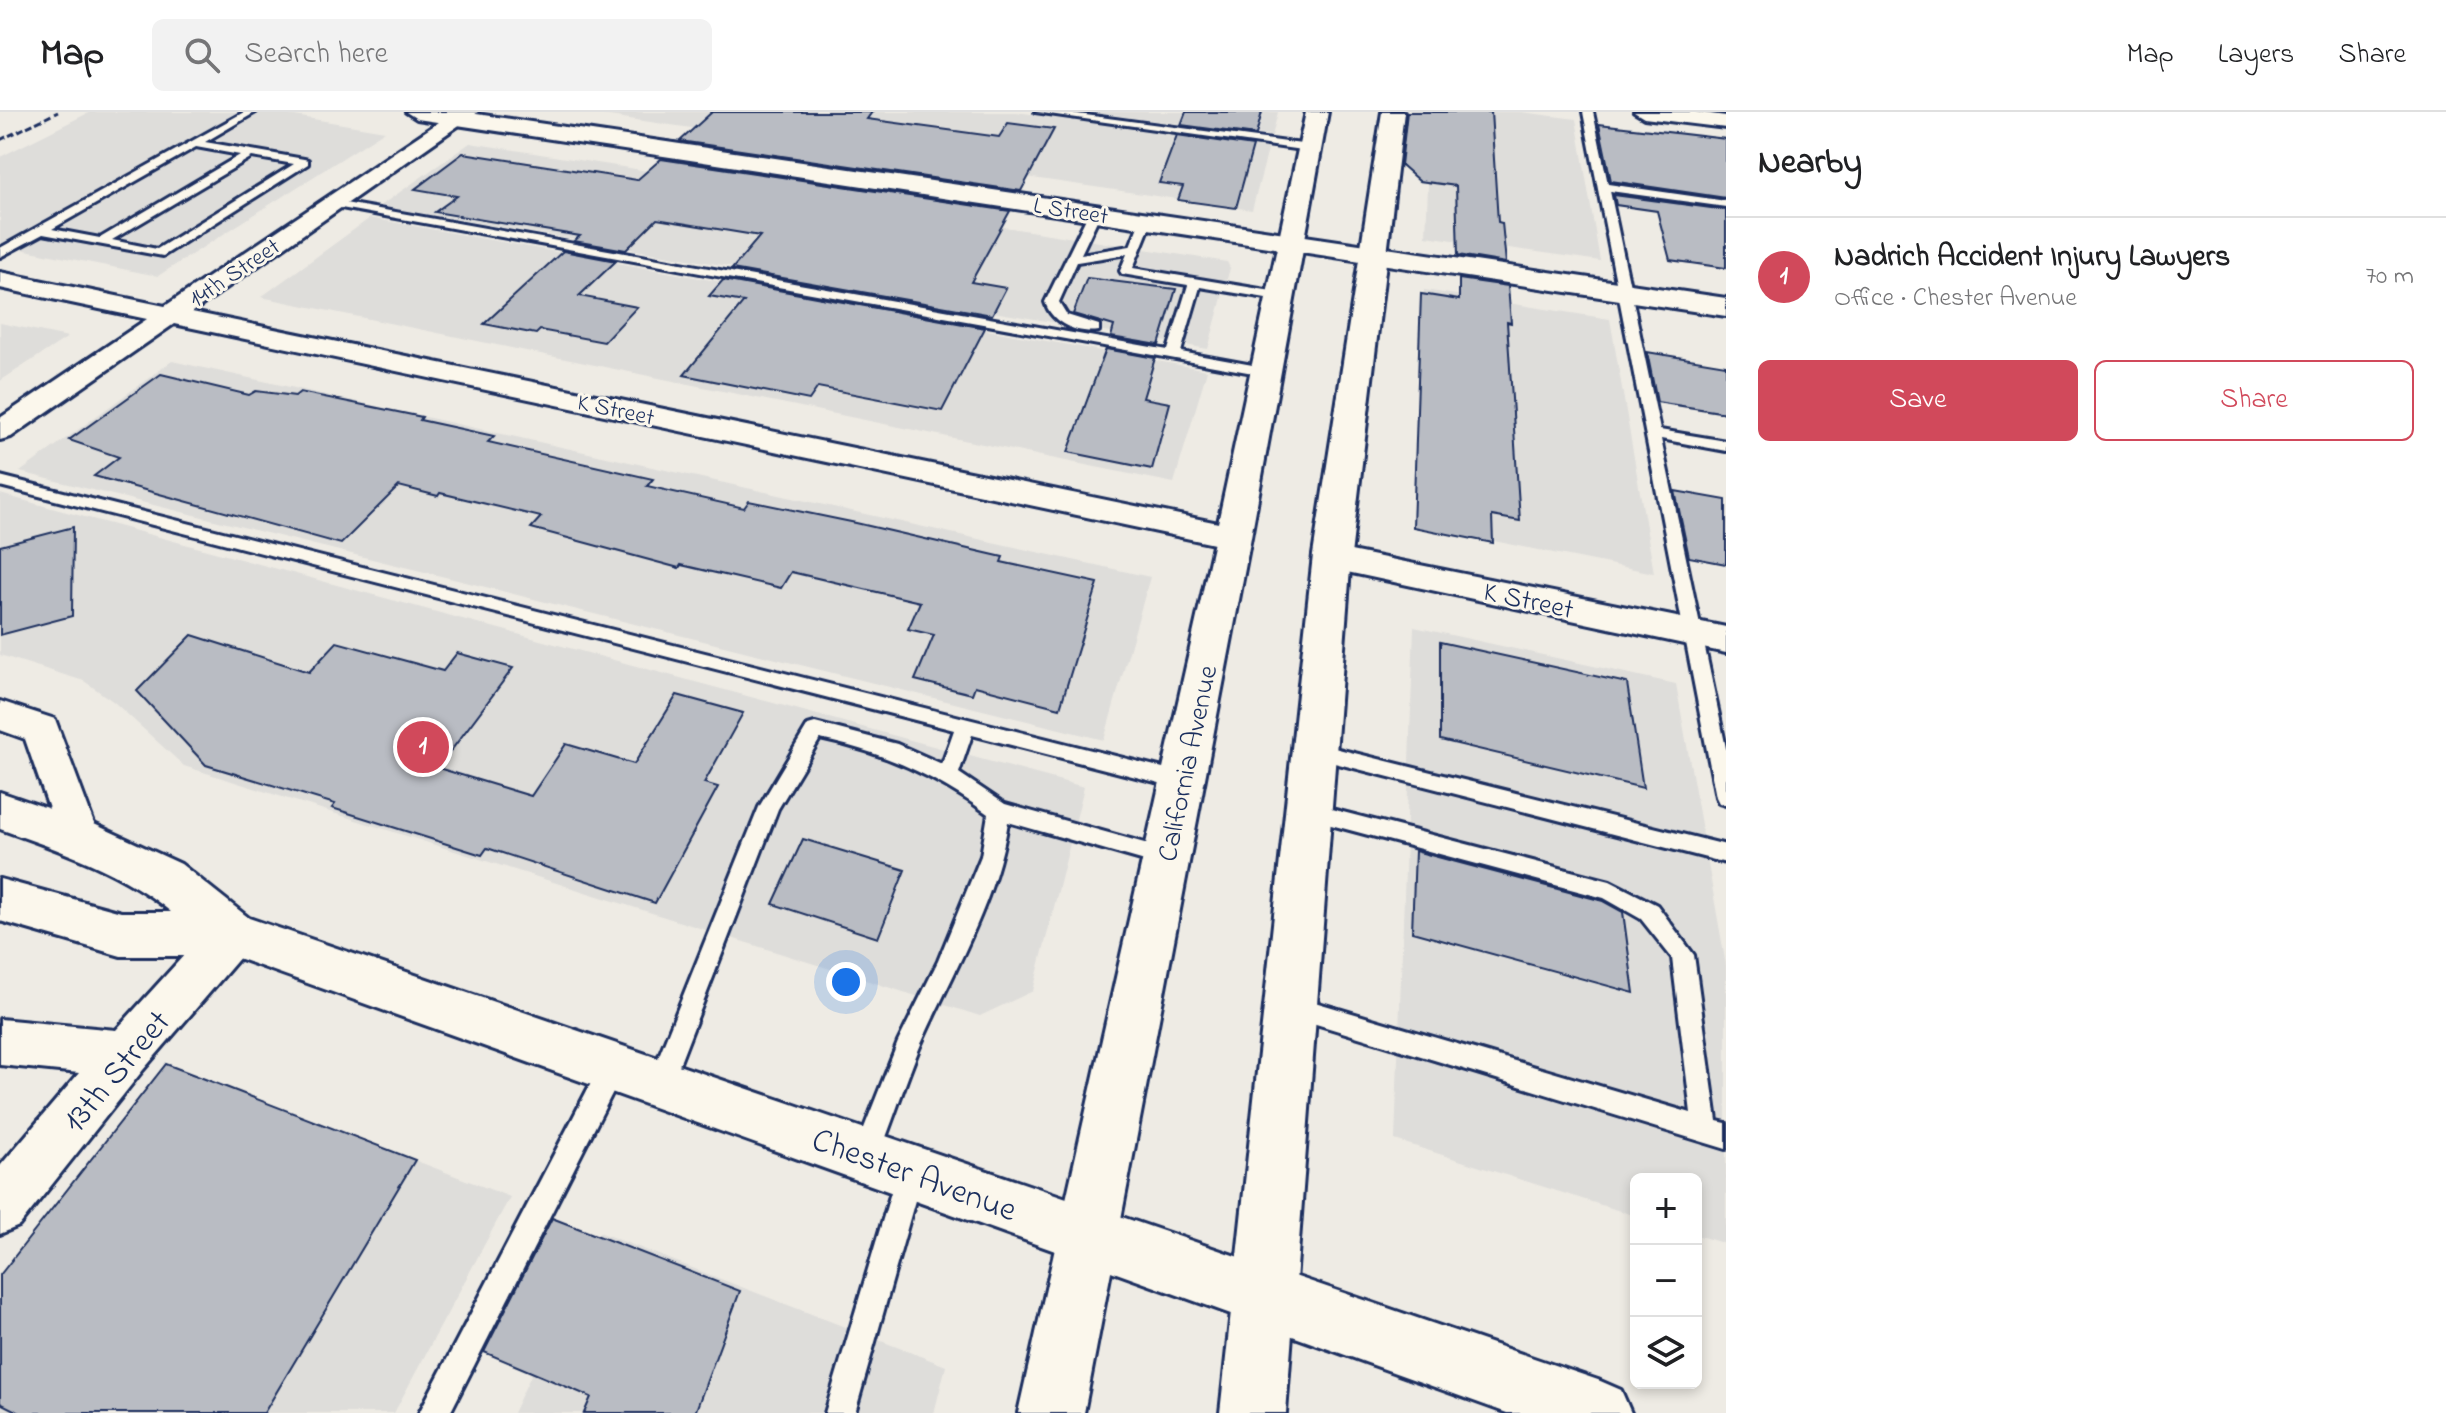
<!DOCTYPE html>
<meta charset="utf-8">
<style>
body{margin:0;font-family:"Indie Flower",sans-serif;background:#f2f2f2;color:#202124}
.controls{position:absolute;right:24px;bottom:24px;display:grid;overflow:hidden;border-radius:12px;box-shadow:0 4px 12px #0003}
.controls button{width:72px;height:72px;display:grid;place-items:center;padding:0;border:0;border-bottom:2px solid #e0e0e0;background:#fff;color:#202124;font:40px sans-serif}
.you{position:absolute;left:846px;top:870px;width:28px;height:28px;margin:-20px;border:6px solid #fff;border-radius:50%;background:#1a73e8;box-shadow:0 0 0 12px #1a73e833}
.badge{display:grid;place-items:center;width:52px;height:52px;border-radius:50%;background:#d1495b;color:#fff;font-size:26px;font-weight:700}
.pin{position:absolute;translate:-50% -50%;border:4px solid #fff;box-shadow:0 2px 8px #0006}
.list{margin:0;padding:0;list-style:none}
h2{display:flex;justify-content:space-between;align-items:center;height:104px;margin:0;padding:0 32px;font-size:34px}
h2 small{font-size:26px;font-weight:400;color:#757577}
.list li{display:grid;grid-template-columns:52px 1fr auto;gap:24px;align-items:center;box-sizing:border-box;height:120px;padding:0 32px;border-top:2px solid #e0e0e0}
.list b{display:block;font-size:30px;white-space:nowrap}
.list p{margin:0;font-size:26px;white-space:nowrap;color:#757577}
.list em{font-size:26px;font-style:normal;color:#757577}
.actions{display:flex;gap:16px;padding:24px 32px}
.actions a{flex:1;padding:18px 0;border:2px solid #d1495b;border-radius:12px;text-align:center;font-size:28px;color:#d1495b}
.actions .main{background:#d1495b;color:#fff}
.icon{flex:none;width:44px;height:44px;fill:none;stroke:currentColor;stroke-width:2;stroke-linecap:round;stroke-linejoin:round}
.map{position:relative;flex:none;width:1726px;height:1301px;overflow:hidden}
header{display:flex;align-items:center;gap:48px;box-sizing:border-box;height:112px;padding:0 40px;background:#fff;border-bottom:2px solid #e0e0e0}
header strong{font-size:38px}
nav{display:flex;gap:44px;margin-inline-start:auto;font-size:28px}
.search{width:560px;height:72px;background:#f2f2f2;display:flex;align-items:center;gap:20px;box-sizing:border-box;padding:0 28px;border-radius:12px;color:#757577;font-size:30px}
main{display:flex}
aside{flex:1;background:#fff}
.map>svg:first-child{display:block}
</style>
<header>
<strong>Map</strong>
<div class="search"><svg class="icon" aria-label="search" viewBox="0 0 24 24"><circle cx="10" cy="10" r="6"/><path d="M15 15l6 6"/></svg>Search here</div>
<nav><a>Map</a><a>Layers</a><a>Share</a></nav>
</header>
<main>
<div class="map">
<svg width="1726" height="1301" viewBox="0 0 1726 1301">
<rect width="100%" height="100%" fill="#eeebe4"/>
<filter id="ink" filterUnits="userSpaceOnUse"><feTurbulence type="fractalNoise" baseFrequency=".0125" numOctaves="2"/><feDisplacementMap in="SourceGraphic" scale="16" xChannelSelector="R" yChannelSelector="G"/><feConvolveMatrix kernelMatrix="1 2 1 2 8 2 1 2 1" color-interpolation-filters="sRGB"/></filter>
<g filter="url(#ink)">
<g fill="#deddda">
<path d="M 90,0 L 271,0 L 385,19 L 158,164 L 0,133 L 0,45 Z"/>
<path d="M 582,0 L 1016,0 L 1269,34 L 1252,98 Z"/>
<path d="M 1087,0 L 1278,0 L 1272,24 Z"/>
<path d="M 1431,0 L 1521,0 L 1576,7 L 1600,149 L 1426,124 Z"/>
<path d="M 470,31 L 1227,150 L 1230,156 L 1208,237 L 380,94 Z"/>
<path d="M 370,106 L 1207,258 L 1174,371 L 261,185 Z"/>
<path d="M 1424,178 L 1610,207 L 1654,461 L 1414,413 Z"/>
<path d="M 0,211 L 68,225 L 0,269 Z"/>
<path d="M 172,249 L 1150,465 L 1104,628 L 20,360 Z"/>
<path d="M 0,382 L 1084,675 L 1033,879 L 980,904 L 184,654 L 114,590 L 84,569 L 0,543 Z"/>
<path d="M 1414,515 L 1676,572 L 1726,853 L 1726,1132 L 1696,1123 L 1696,1067 L 1636,1067 L 1636,1104 L 1395,1028 Z"/>
<path d="M 220,973 L 510,1085 L 394,1301 L 0,1301 L 0,1266 Z"/>
<path d="M 599,1120 L 946,1254 L 934,1301 L 513,1301 Z"/>
</g>
<g fill="#b9bcc3" stroke="#1b2f5e" stroke-width="2">
<path d="M 712,0 L 872,0 L 867,7 L 999,25 L 1008,11 L 1054,17 L 1021,79 L 680,29 Z"/>
<path d="M 1186,0 L 1262,0 L 1256,23 L 1181,13 Z"/>
<path d="M 1407,0 L 1491,0 L 1498,110 L 1502,111 L 1506,151 L 1458,143 L 1456,74 L 1419,69 L 1401,53 Z"/>
<path d="M 1599,12 L 1726,27 L 1726,86 L 1611,69 Z"/>
<path d="M 1177,23 L 1253,34 L 1236,96 L 1178,88 L 1183,74 L 1159,71 Z"/>
<path d="M 463,41 L 637,68 L 661,47 L 1010,99 L 971,170 L 1006,176 L 992,203 L 732,157 L 760,124 L 657,107 L 626,138 L 574,129 L 580,124 L 435,100 L 457,84 L 415,77 Z"/>
<path d="M 1614,83 L 1726,98 L 1726,156 L 1670,148 L 1657,99 L 1616,93 Z"/>
<path d="M 563,139 L 616,149 L 579,184 L 637,195 L 604,230 L 540,218 L 536,222 L 484,212 Z"/>
<path d="M 1087,166 L 1176,177 L 1159,233 L 1111,225 L 1114,214 L 1073,202 Z"/>
<path d="M 1459,167 L 1508,174 L 1511,211 L 1507,210 L 1520,409 L 1492,404 L 1493,431 L 1413,415 L 1421,182 L 1459,188 Z"/>
<path d="M 723,168 L 985,216 L 942,299 L 818,275 L 809,288 L 684,263 L 744,190 L 709,184 Z"/>
<path d="M 1106,237 L 1155,246 L 1143,286 L 1170,291 L 1152,357 L 1068,340 Z"/>
<path d="M 1647,240 L 1726,253 L 1726,301 L 1657,290 Z"/>
<path d="M 161,262 L 249,283 L 256,279 L 295,284 L 300,280 L 422,305 L 420,308 L 494,324 L 488,330 L 653,367 L 647,374 L 744,396 L 749,389 L 856,411 L 1003,445 L 1001,450 L 1098,471 L 1060,596 L 975,574 L 972,582 L 915,568 L 934,523 L 908,517 L 920,490 L 791,460 L 781,476 L 681,453 L 679,456 L 531,416 L 541,405 L 440,381 L 438,384 L 399,374 L 341,432 L 94,364 L 119,345 L 69,328 Z"/>
<path d="M 1675,379 L 1726,388 L 1726,452 L 1689,445 Z"/>
<path d="M 73,415 L 72,504 L 0,523 L 0,434 Z"/>
<path d="M 192,523 L 309,560 L 337,530 L 443,559 L 457,541 L 513,556 L 438,656 L 531,684 L 566,632 L 634,652 L 677,583 L 743,601 L 704,671 L 718,675 L 655,791 L 487,736 L 482,743 L 332,696 L 335,692 L 206,653 L 137,579 Z"/>
<path d="M 1440,530 L 1627,571 L 1643,676 L 1440,628 Z"/>
<path d="M 803,727 L 905,758 L 878,826 L 773,792 Z"/>
<path d="M 1415,739 L 1603,789 L 1623,800 L 1634,881 L 1412,820 Z"/>
<path d="M 166,952 L 415,1048 L 264,1301 L 20,1301 L 0,1291 L 0,1163 Z"/>
<path d="M 552,1106 L 740,1179 L 695,1301 L 584,1301 L 591,1285 L 484,1240 Z"/>
</g>
<g fill="none" stroke-linecap="round" stroke-linejoin="round">
<g stroke="#1b2f5e" stroke-width="6">
<g id="service">
<path d="M 244,0 L 256,0 L 205,30 L 304,47 L 308,48 L 308,52 L 163,144 L 43,122 L 0,145 L 0,136 ZM 196,35 L 240,43 L 100,126 L 52,117 ZM 252,45 L 294,52 L 157,137 L 112,128 Z"/>
<path d="M 1035,0 L 1063,0 L 1309,33 L 1314,36 L 1309,39 Z"/>
<path d="M 1583,0 L 1593,0 L 1608,72 L 1726,89 L 1726,95 L 1610,79 L 1660,318 L 1726,329 L 1726,339 L 1661,327 L 1726,636 L 1726,693 L 1719,691 L 1716,685 Z"/>
<path d="M 334,89 L 1168,238 L 1188,173 L 1122,162 L 1120,159 L 1127,142 L 1077,150 L 1059,190 L 1067,203 L 1099,213 L 1099,219 C 1077,222 1052,212 1045,190 L 1088,102 L 1094,98 L 1100,102 L 1081,142 L 1130,134 L 1140,109 L 1146,105 L 1152,109 L 1133,156 L 1278,180 L 1284,184 L 1278,188 L 1200,175 L 1181,240 L 1269,256 L 1269,262 L 1264,263 L 330,94 L 330,90 Z"/>
<path d="M 0,364 L 1183,661 L 1190,663 L 1193,669 L 1190,675 L 1183,677 L 972,623 L 959,661 L 1005,692 L 1166,737 L 1174,740 L 1177,746 L 1174,752 L 1166,755 L 1008,710 C 996,789 953,860 921,932 C 904,972 892,1013 875,1053 L 866,1057 L 857,1053 L 853,1044 L 898,930 L 938,849 L 981,744 L 988,702 C 936,664 883,640 820,627 L 778,697 L 669,979 L 660,983 L 651,979 L 648,971 L 759,695 L 808,613 L 815,611 L 897,632 L 942,652 L 954,618 L 0,374 Z"/>
<path d="M 1314,631 L 1726,733 L 1726,751 L 1307,644 L 1304,639 L 1307,634 Z"/>
<path d="M 1308,691 L 1610,769 L 1657,793 L 1694,843 L 1717,1009 L 1726,1011 L 1726,1037 L 1283,902 L 1279,894 L 1283,886 L 1291,883 L 1691,1001 L 1672,846 L 1641,807 L 1604,786 L 1301,705 L 1298,699 L 1301,693 Z"/>
<path d="M 612,944 L 621,948 L 624,956 L 621,964 L 450,1301 L 419,1301 L 603,948 Z"/>
<path d="M 910,1047 L 919,1051 L 923,1060 L 855,1301 L 825,1301 L 897,1060 L 901,1051 Z"/>
</g>
</g>
<g stroke="#1b2f5e" stroke-width="6">
<g id="minor">
<path d="M 454,0 L 478,0 L 192,200 L 1233,414 L 1245,417 L 1250,425 L 1245,433 L 1233,436 L 174,212 L 11,325 L 0,328 L 0,306 L 147,207 L 0,176 L 0,160 L 165,194 Z"/>
<path d="M 1634,0 L 1695,0 L 1726,4 L 1726,16 L 1644,6 Z"/>
<path d="M 1331,435 L 1726,515 L 1726,541 L 1319,454 L 1314,446 L 1319,438 Z"/>
<path d="M 0,589 L 55,607 L 99,725 L 93,737 L 78,742 L 63,737 L 25,627 L 0,618 Z"/>
<path d="M 232,802 L 248,808 L 255,822 L 248,836 L 143,958 L 19,1114 L 0,1122 L 0,1054 L 79,961 L 0,953 L 0,907 L 116,918 L 216,808 Z"/>
</g>
</g>
<g stroke="#1b2f5e" stroke-width="6">
<path id="tertiary" d="M 406,0 L 463,0 L 1726,186 L 1726,204 L 417,7 Z"/>
</g>
<g stroke="#1b2f5e" stroke-width="6">
<path id="secondary" d="M 0,680 L 94,712 L 181,752 L 249,806 L 1598,1268 L 1621,1278 L 1631,1301 L 1507,1301 L 232,844 L 121,844 L 0,809 L 0,767 L 121,800 L 171,800 C 122,759 59,738 0,717 Z"/>
</g>
<g stroke="#1b2f5e" stroke-width="6">
<g id="primary">
<path d="M 1306,0 L 1328,0 L 1251,425 L 1084,1301 L 1018,1301 L 1215,425 Z"/>
<path d="M 1382,0 L 1404,0 L 1351,443 L 1286,1301 L 1220,1301 L 1313,443 Z"/>
</g>
</g>
<use href="#service" fill="#fbf7ec" fill-rule="evenodd"/>
<use href="#minor" fill="#fbf7ec" fill-rule="evenodd"/>
<use href="#tertiary" fill="#fbf7ec" fill-rule="evenodd"/>
<use href="#secondary" fill="#fbf7ec" fill-rule="evenodd"/>
<use href="#primary" fill="#fbf7ec" fill-rule="evenodd"/>
<path stroke="#1b2f5e" stroke-width="3" stroke-dasharray="7 3" stroke-linecap="butt" d="M 0,28 L 58,0"/>
</g>
</g>
<g text-anchor="middle" stroke-width="6" stroke-linejoin="round" paint-order="stroke">
<g font-size="24" fill="#1b2f5e" stroke="#fbf7ec">
<text transform="translate(1071 98) rotate(9)" y="8">L Street</text>
<text transform="translate(234 160) rotate(-34)" y="8">14th Street</text>
<text transform="translate(616 297) rotate(12)" y="8">K Street</text>
</g>
<g font-size="28" fill="#1b2f5e" stroke="#fbf7ec">
<text transform="translate(1529 487) rotate(12)" y="10">K Street</text>
<text transform="translate(1186 651) rotate(-78)" y="10">California Avenue</text>
</g>
<g font-size="34" fill="#1b2f5e" stroke="#fbf7ec">
<text transform="translate(115 958) rotate(-50)" y="12">13th Street</text>
<text transform="translate(915 1061) rotate(20)" y="12">Chester Avenue</text>
</g>
</g>
</svg>
<div class="controls">
<button>+</button>
<button>−</button>
<button><svg class="icon" aria-label="layers" viewBox="0 0 24 24"><path d="M12 4l9 5-9 5-9-5zM3 14l9 5 9-5"/></svg></button>
</div>
<div class="you"></div>
<div class="pin badge" style="left:423px;top:635px">1</div>
</div>
<aside>
<h2>Nearby<small></small></h2>
<ul class="list">
<li><span class="badge">1</span><div><b>Nadrich Accident Injury Lawyers</b><p>Office · Chester Avenue</p></div><em>70 m</em></li>
</ul>
<div class="actions"><a class="main">Save</a><a>Share</a></div>
</aside>
</main>
